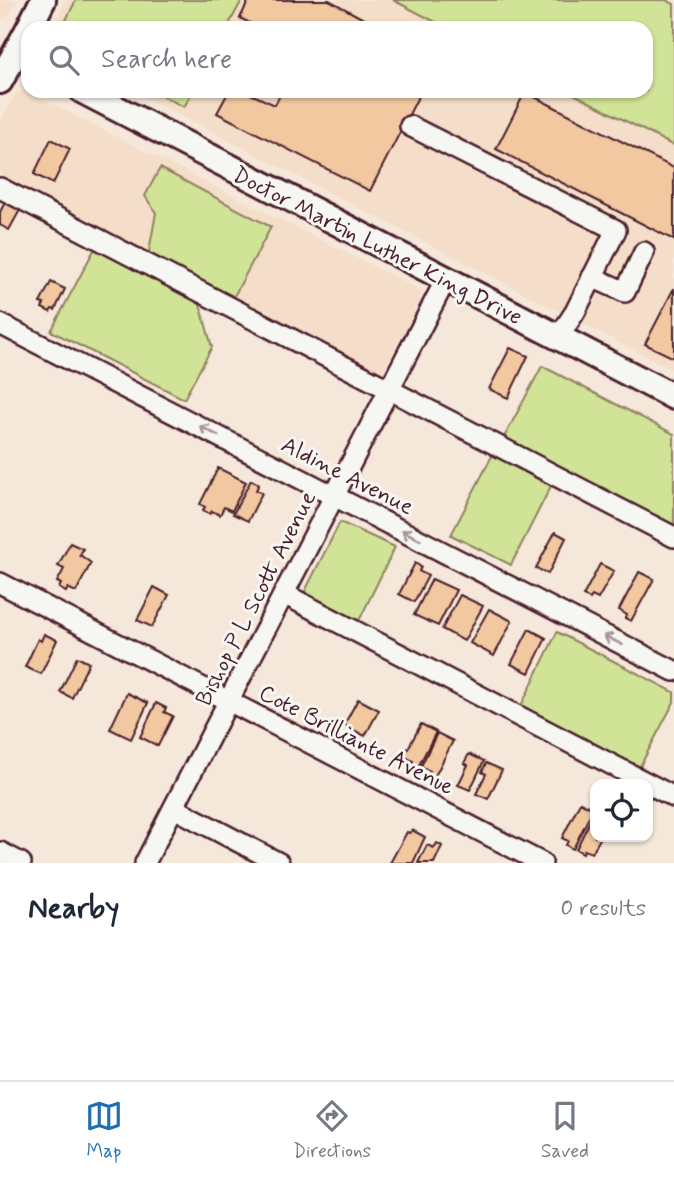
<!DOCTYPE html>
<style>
body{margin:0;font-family:Mynerve,sans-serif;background:#f6f6f7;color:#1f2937}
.controls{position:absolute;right:21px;bottom:21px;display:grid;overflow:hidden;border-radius:14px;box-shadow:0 2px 5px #0004}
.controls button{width:63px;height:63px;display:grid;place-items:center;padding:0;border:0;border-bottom:2px solid #e0e1e3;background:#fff;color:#1f2937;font:35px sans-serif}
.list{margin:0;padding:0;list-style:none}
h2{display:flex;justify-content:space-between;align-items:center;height:91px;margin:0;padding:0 28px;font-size:30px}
h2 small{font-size:23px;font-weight:400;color:#747a83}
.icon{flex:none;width:38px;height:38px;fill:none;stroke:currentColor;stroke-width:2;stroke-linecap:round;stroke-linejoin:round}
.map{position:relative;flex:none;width:674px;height:863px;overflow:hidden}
.search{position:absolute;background:#fff;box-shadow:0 2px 5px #0004;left:21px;right:21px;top:21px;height:77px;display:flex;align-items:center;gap:18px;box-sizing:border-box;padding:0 24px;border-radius:21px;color:#747a83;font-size:26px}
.sheet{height:217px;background:#fff}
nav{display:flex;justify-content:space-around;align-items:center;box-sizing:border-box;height:98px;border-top:2px solid #e0e1e3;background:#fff;font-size:19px;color:#747a83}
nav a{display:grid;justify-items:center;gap:4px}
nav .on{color:#1f6fb2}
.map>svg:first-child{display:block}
</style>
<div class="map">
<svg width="674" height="863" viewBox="0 0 674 863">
<rect width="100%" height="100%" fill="#f5e8da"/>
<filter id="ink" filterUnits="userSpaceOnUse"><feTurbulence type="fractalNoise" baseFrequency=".0143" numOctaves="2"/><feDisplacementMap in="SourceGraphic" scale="14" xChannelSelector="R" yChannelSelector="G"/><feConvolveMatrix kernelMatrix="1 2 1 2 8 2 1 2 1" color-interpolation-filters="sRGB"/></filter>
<g filter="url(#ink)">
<g fill="#f4dec9">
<path d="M 0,0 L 17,0 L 10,14 L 1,19 Z"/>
<path d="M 66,0 L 674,0 L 674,371 L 133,91 L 646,91 L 646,28 L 50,28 Z"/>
<path d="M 24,90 L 416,288 L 421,293 L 420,301 L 379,380 L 0,183 L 0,123 L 15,94 Z"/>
</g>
<g fill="#d1e397" stroke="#8e8161" stroke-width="2">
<path d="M 76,0 L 242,0 L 227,28 L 62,28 Z"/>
<path d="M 393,0 L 666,0 L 674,4 L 674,146 L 568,91 L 646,91 L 646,28 L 447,28 Z"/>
<path d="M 153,91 L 193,91 L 184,107 Z"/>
<path d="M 160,168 L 271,227 L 232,300 L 148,257 L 156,213 L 145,196 Z"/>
<path d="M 96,246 L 199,301 L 212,347 L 184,399 L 51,331 Z"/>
<path d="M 542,366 L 674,434 L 674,530 L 501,443 Z"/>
<path d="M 494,452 L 553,482 L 511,565 L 451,535 Z"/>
<path d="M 340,522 L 395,547 L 357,625 L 301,599 Z"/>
<path d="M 557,632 L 674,692 L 674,702 L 637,772 L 518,712 Z"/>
</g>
<g fill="#f2c8a1" stroke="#4a1f2b" stroke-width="2">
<path d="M 249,0 L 329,0 L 380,28 L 259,28 L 240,18 Z"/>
<path d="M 229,91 L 244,91 L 275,105 L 282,91 L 421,91 L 370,191 L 217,113 Z"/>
<path d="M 525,92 L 674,168 L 674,240 L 496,149 Z"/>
<path d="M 51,139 L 70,149 L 53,184 L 34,174 Z"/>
<path d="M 5,202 L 20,210 L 9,230 L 0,225 L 0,212 Z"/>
<path d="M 51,282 L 65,289 L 55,310 L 52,309 L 50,312 L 42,308 L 44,304 L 40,303 Z"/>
<path d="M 674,288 L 674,358 L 645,344 Z"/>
<path d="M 510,348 L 528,356 L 508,398 L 489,389 Z"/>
<path d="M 218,468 L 246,482 L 232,511 L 224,507 L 220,515 L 212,511 L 210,514 L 203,510 L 205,507 L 200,504 Z"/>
<path d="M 251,480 L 259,484 L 256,490 L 262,493 L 248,521 L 233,514 Z"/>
<path d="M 555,532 L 566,538 L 548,574 L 536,568 Z"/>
<path d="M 70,543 L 83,549 L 79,557 L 80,555 L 91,563 L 76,592 L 68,588 L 66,592 L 59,588 L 61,584 L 57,582 L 64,569 L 58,566 Z"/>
<path d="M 415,563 L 421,567 L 419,571 L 428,576 L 414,602 L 399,594 Z"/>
<path d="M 600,564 L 614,571 L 598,599 L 592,596 L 590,599 L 583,596 Z"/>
<path d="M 639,572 L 654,579 L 631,621 L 625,618 L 627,615 L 619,610 Z"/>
<path d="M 432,579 L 456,590 L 438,626 L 414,615 Z"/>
<path d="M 154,587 L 169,595 L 152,627 L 137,620 Z"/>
<path d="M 460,595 L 483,606 L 464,641 L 442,629 Z"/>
<path d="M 489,609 L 512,621 L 494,656 L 470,643 Z"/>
<path d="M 529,629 L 546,638 L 529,673 L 511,664 Z"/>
<path d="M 44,634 L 57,640 L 41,674 L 25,667 L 38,639 L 41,641 Z"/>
<path d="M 77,657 L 89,663 L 72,698 L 60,692 Z"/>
<path d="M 127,693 L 148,703 L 131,739 L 110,729 Z"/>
<path d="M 358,699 L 379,710 L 365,736 L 344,725 Z"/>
<path d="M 156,703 L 166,708 L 164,712 L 173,716 L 158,746 L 140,737 Z"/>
<path d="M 421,724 L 436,732 L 417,769 L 410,765 L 413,761 L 404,756 Z"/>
<path d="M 437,733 L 453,741 L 434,778 L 428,775 L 430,771 L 421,766 Z"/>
<path d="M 469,754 L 484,761 L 470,790 L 458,785 L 468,765 L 464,763 Z"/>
<path d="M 486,763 L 502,770 L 488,799 L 476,794 L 486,774 L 482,772 Z"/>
<path d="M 580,802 L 593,809 L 573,849 L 566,845 L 568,841 L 562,838 Z"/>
<path d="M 595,811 L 595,837 L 601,837 L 592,853 L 584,850 L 583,853 L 576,849 Z"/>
<path d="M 412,830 L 425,837 L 413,863 L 390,863 L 407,832 L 410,833 Z"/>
<path d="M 437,843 L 442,846 L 434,863 L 418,863 L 427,845 L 434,848 Z"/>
</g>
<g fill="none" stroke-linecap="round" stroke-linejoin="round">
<g stroke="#4a1f2b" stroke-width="24">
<g id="minor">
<path d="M 410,126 L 616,230 L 575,312 L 558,338"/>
<path d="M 0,188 L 674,537"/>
<path d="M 592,277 L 625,292 L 644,252"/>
<path d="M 0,324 L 674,671"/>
<path d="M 0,583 L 542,863"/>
<path d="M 284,594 L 674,797"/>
<path d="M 174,808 L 279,863"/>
<path d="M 0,852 L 21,863"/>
<path d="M 145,863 L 445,281"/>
</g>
</g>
<g stroke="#4a1f2b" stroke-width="30">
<g id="major">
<path d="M 29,28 L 43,0"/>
<path d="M 0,81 L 28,30"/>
<path d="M 83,91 L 674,397"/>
</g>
</g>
<use href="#minor" stroke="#f6f6f2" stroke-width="19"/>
<use href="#major" stroke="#f6f6f2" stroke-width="24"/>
</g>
<defs><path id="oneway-shaft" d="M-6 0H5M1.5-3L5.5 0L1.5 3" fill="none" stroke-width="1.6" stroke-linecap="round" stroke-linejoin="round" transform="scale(1.75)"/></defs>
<g stroke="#a99598">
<use href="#oneway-shaft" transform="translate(209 431) rotate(-153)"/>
<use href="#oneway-shaft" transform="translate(411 535) rotate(-153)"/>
<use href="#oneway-shaft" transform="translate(613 640) rotate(-153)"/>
</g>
</g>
<g text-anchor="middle" stroke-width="6" stroke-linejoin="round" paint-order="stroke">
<g font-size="23" fill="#4a1f2b" stroke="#f6f6f2">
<text transform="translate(378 245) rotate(27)" y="8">Doctor Martin Luther King Drive</text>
<text transform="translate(348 475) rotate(27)" y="8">Aldine Avenue</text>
<text transform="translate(255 598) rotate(-63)" y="8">Bishop P L Scott Avenue</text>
<text transform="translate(357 739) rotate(27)" y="8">Cote Brilliante Avenue</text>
</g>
</g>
</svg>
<div class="controls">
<button><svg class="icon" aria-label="locate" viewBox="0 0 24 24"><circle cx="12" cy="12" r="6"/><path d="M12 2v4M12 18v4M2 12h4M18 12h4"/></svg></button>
</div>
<div class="search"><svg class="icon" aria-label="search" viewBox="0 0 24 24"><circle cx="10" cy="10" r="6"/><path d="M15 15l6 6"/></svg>Search here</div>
</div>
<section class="sheet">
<h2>Nearby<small>0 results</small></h2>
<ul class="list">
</ul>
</section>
<nav>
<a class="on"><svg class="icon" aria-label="map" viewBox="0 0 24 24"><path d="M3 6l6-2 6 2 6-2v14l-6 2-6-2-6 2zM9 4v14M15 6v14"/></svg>Map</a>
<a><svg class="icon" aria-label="directions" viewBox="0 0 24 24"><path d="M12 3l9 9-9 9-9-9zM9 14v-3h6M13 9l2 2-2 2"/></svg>Directions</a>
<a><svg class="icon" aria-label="saved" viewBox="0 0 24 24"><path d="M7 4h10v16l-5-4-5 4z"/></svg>Saved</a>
</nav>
